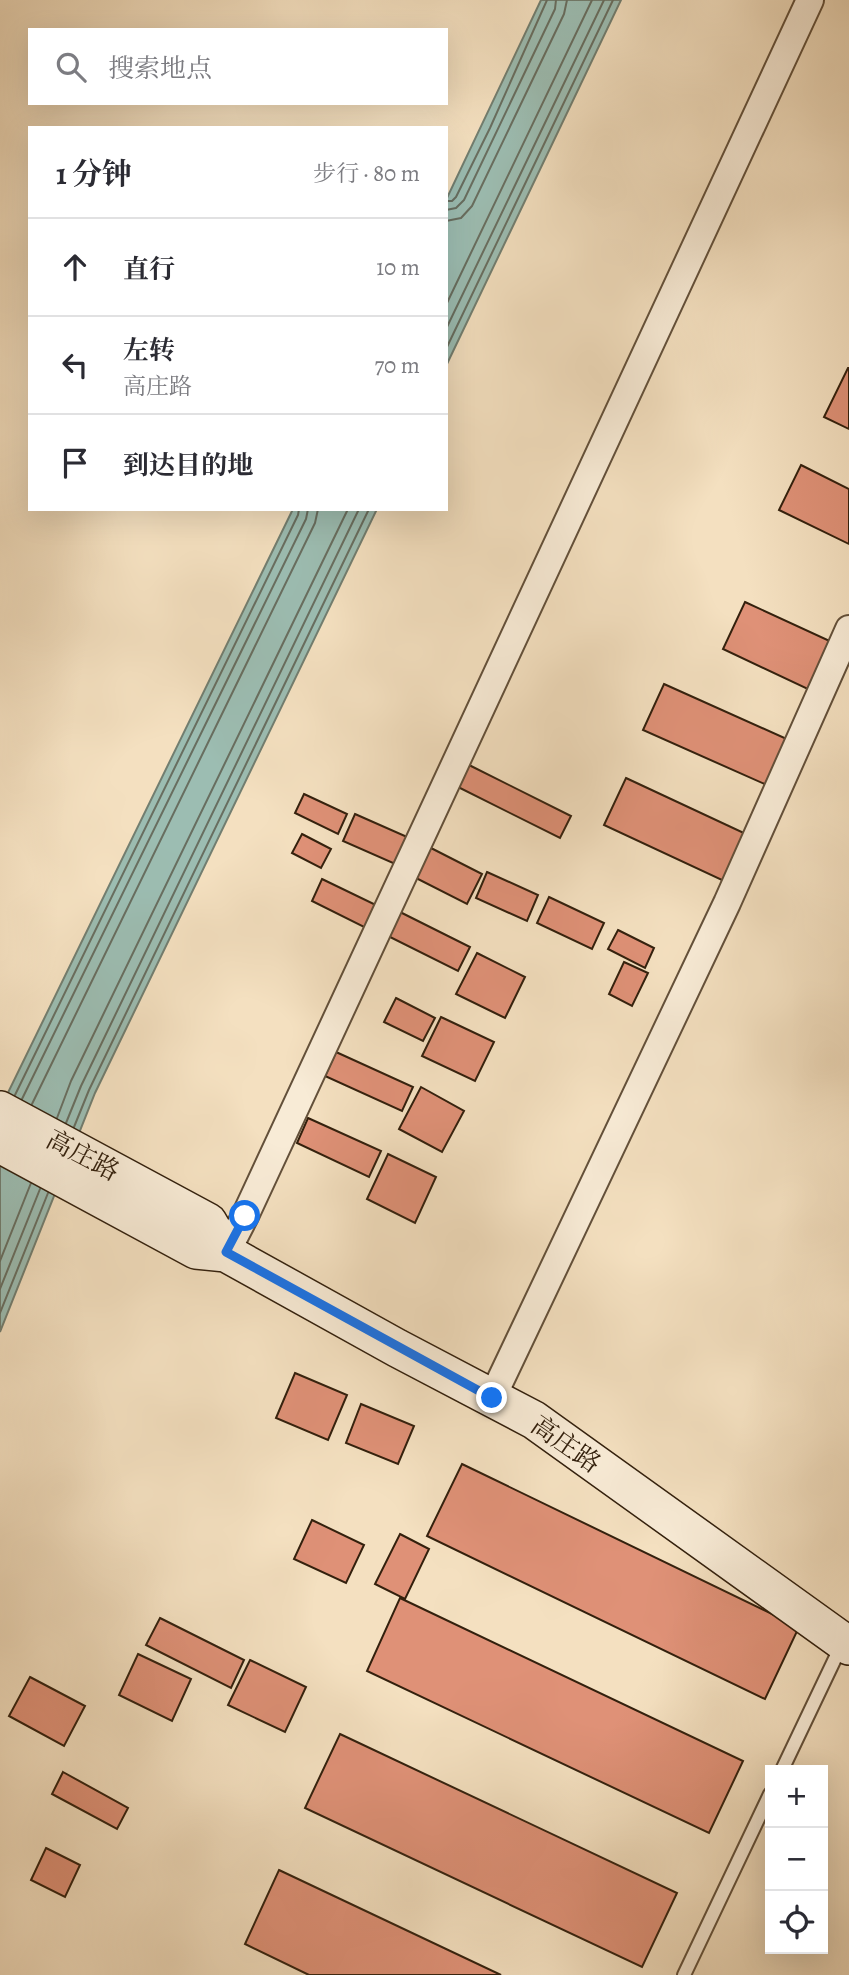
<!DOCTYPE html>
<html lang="zh">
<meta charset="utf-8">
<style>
body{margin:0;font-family:Alegreya,"Noto Serif SC",serif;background:#f2f2f3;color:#2b2b33}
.controls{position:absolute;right:21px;bottom:21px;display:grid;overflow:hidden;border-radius:0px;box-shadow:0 7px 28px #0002}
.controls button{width:63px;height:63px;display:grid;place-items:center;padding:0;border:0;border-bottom:2px solid #e1e1e2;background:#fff;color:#2b2b33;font:35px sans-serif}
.stop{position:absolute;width:21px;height:21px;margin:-16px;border:5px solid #1a73e8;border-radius:50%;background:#fff}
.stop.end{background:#1a73e8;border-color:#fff;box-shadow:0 2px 7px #0008}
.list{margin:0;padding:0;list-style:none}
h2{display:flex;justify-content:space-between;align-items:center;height:91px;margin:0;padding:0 28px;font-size:30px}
h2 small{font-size:23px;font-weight:400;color:#7c7c81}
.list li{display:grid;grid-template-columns:46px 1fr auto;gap:21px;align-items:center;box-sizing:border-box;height:98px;padding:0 28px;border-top:2px solid #e1e1e2}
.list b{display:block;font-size:26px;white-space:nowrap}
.list p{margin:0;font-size:23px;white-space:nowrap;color:#7c7c81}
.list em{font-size:23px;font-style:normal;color:#7c7c81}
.icon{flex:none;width:38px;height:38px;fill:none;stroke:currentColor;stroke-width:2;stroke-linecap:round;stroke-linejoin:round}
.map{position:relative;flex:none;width:849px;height:1975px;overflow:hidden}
.search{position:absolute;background:#fff;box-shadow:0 7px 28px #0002;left:28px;top:28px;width:420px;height:77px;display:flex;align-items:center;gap:18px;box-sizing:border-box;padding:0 24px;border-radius:0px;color:#7c7c81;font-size:26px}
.panel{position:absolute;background:#fff;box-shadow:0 7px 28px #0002;left:28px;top:126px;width:420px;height:385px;border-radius:0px}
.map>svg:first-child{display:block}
</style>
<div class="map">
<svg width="849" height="1975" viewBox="0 0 849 1975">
<rect width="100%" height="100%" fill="#f4e0c0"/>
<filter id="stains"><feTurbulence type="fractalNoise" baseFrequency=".00286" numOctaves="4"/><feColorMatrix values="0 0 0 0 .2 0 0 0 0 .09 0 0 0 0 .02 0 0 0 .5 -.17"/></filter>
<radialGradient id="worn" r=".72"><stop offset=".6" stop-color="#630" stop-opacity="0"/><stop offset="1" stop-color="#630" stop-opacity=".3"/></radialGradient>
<g fill="#9cbdb2" stroke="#727e70" stroke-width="2">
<path d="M 541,0 L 621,0 L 446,366 L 446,200 Z"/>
<path d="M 293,509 L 377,509 L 95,1093 L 0,1332 L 0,1109 Z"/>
</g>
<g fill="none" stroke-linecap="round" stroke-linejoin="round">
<g stroke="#686e60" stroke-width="2">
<path d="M 446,201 L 452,201 L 456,197 L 490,128 L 547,0"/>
<path d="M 446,210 L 456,208 L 464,200 L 555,9 L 556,0"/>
<path d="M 446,221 L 461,218 L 472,206 L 564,14 L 567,0"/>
<path d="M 446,305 L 592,0"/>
<path d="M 446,329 L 604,0"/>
<path d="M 446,349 L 613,0"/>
<path d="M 15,1095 L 298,515 L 299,509"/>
<path d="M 22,1099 L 306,519 L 308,509"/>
<path d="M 32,1104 L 315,523 L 318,509"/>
<path d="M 57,1118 L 71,1081 L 348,509"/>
<path d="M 66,1123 L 81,1086 L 359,509"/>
<path d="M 74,1127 L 89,1090 L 369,509"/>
<path d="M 0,1261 L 31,1183"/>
<path d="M 0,1289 L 40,1189"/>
<path d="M 0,1313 L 48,1193"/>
</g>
</g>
<g fill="#df9177" stroke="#33200d" stroke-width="2">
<path d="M 848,368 L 849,368 L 849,429 L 824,417 Z"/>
<path d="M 801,465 L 849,489 L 849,544 L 779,510 Z"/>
<path d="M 745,602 L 834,643 L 812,691 L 723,649 Z"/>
<path d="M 664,684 L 789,740 L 769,786 L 643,730 Z"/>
<path d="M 469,765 L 571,816 L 560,838 L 458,787 Z"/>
<path d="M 626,778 L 746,834 L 724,881 L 604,825 Z"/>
<path d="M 304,794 L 347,814 L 338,834 L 295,813 Z"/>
<path d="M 355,814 L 414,840 L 402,867 L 343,841 Z"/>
<path d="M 302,834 L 331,849 L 321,868 L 292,853 Z"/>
<path d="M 429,847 L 482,874 L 467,904 L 414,877 Z"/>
<path d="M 487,872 L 538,895 L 527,921 L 476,898 Z"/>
<path d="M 322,879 L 380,907 L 370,930 L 312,901 Z"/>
<path d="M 549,897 L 604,923 L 592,949 L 537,923 Z"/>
<path d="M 398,911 L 470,947 L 458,971 L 386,935 Z"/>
<path d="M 618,930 L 654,948 L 645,968 L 608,949 Z"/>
<path d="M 477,953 L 525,977 L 505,1018 L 456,994 Z"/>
<path d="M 624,962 L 648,973 L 632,1006 L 609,994 Z"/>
<path d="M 396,998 L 435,1018 L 423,1041 L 384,1022 Z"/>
<path d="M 441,1017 L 494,1042 L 475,1081 L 422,1056 Z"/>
<path d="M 336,1052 L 413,1087 L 402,1111 L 325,1076 Z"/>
<path d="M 421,1087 L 464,1111 L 442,1152 L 399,1129 Z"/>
<path d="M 308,1118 L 381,1151 L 369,1177 L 297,1143 Z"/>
<path d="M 388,1154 L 436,1177 L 415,1223 L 367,1199 Z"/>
<path d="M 295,1373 L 347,1395 L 328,1440 L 276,1418 Z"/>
<path d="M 361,1404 L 414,1426 L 398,1464 L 346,1443 Z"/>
<path d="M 462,1464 L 799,1627 L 765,1699 L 427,1536 Z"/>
<path d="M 312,1520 L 364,1545 L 346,1583 L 294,1559 Z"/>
<path d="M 400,1534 L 429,1549 L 405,1599 L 375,1584 Z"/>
<path d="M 400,1598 L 743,1761 L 709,1833 L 367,1671 Z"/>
<path d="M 160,1618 L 244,1660 L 231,1688 L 146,1645 Z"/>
<path d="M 138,1654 L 191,1679 L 172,1721 L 119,1695 Z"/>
<path d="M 250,1660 L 306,1687 L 285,1732 L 228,1705 Z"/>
<path d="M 30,1677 L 85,1706 L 64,1746 L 9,1716 Z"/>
<path d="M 340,1734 L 677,1893 L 642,1967 L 305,1808 Z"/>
<path d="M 63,1772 L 128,1808 L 117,1829 L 52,1794 Z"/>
<path d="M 46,1848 L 80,1865 L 65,1897 L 31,1880 Z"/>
<path d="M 279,1870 L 501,1975 L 309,1975 L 245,1944 Z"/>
</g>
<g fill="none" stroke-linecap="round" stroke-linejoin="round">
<g stroke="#63503a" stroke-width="16">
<g id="lane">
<path d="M 782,1770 L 842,1644"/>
<path d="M 684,1975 L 770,1794"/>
</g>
</g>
<g stroke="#63503a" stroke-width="30">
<g id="street">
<path d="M 226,1253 L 245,1216 L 810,0"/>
<path d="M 492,1398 L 727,903 L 849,629"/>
</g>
</g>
<g stroke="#33200d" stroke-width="40">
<g id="secondary">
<path d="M 0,1110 L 208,1222 L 226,1253"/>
<path d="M 0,1144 L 196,1250 L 226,1253 L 397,1348 L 534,1420 L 849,1646"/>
</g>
</g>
<use href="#lane" stroke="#f8ebd6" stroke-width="12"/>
<use href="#street" stroke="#f8ebd6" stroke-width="26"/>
<use href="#secondary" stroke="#f8ebd6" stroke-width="37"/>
</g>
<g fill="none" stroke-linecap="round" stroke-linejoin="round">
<path stroke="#1a73e8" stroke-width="9" d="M 245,1216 L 226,1252 L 492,1398"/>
</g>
<g text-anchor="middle" stroke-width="7" stroke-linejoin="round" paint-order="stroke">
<g font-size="26" fill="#33200d" stroke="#f8ebd6">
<text transform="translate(83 1155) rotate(28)" y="9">高庄路</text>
<text transform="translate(566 1444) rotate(35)" y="9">高庄路</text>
</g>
</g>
<rect width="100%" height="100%" filter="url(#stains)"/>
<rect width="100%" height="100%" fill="url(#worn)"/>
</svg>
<div class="controls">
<button>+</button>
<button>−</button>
<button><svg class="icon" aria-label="locate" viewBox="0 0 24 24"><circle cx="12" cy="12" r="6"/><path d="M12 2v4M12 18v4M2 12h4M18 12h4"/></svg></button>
</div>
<div class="stop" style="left:245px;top:1216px"></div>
<div class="stop end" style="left:492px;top:1398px"></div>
<div class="search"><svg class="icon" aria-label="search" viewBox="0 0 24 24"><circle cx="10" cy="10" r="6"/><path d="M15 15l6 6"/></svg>搜索地点</div>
<section class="panel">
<h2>1 分钟<small>步行 · 80 m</small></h2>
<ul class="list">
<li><svg class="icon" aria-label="ahead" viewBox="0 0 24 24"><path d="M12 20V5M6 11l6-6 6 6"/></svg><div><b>直行</b></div><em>10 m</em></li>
<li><svg class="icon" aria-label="left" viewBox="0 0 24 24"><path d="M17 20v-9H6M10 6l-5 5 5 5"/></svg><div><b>左转</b><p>高庄路</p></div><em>70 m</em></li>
<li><svg class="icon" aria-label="arrive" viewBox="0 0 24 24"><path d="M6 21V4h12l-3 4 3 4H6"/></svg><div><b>到达目的地</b></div></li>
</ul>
</section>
</div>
